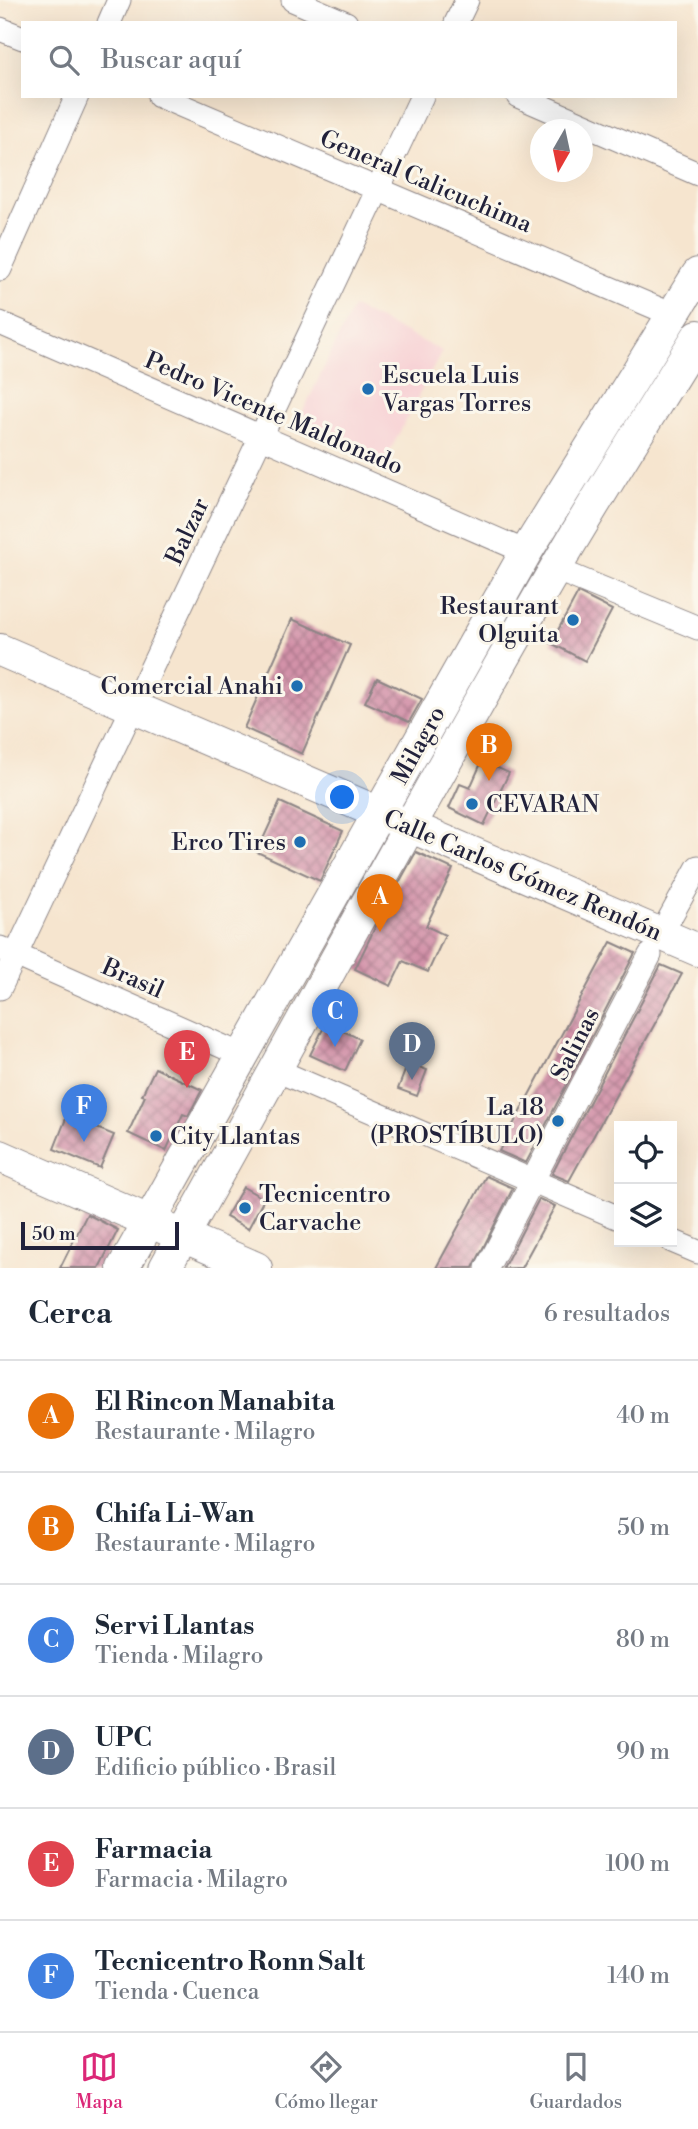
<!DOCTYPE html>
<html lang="es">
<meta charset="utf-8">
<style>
body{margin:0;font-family:"Libre Bodoni",serif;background:#f2f2f3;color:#1f2937}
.controls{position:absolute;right:21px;bottom:21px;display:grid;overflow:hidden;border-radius:0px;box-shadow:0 7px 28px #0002}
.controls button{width:63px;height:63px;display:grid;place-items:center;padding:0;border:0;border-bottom:2px solid #e0e1e3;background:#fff;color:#1f2937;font:35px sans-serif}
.compass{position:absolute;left:530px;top:119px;width:63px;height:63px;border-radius:50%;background:#fff;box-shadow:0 7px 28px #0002;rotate:189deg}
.scale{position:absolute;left:21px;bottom:18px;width:158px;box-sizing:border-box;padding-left:7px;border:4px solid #22223b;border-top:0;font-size:19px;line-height:24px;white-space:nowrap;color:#22223b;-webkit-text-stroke:5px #fbf7ec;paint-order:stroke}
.you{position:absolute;left:343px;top:798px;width:24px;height:24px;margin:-18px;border:5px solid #fff;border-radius:50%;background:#1a73e8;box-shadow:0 0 0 10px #1a73e833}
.badge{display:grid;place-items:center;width:46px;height:46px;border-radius:50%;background:#db2777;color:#fff;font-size:23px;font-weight:700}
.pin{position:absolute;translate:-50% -58px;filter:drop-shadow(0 2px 4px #0008)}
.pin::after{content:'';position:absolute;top:37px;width:24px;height:21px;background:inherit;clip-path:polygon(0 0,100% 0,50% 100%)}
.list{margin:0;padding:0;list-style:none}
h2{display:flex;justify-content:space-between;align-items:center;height:91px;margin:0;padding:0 28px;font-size:30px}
h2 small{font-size:23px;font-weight:400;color:#747a83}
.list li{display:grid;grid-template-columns:46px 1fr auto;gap:21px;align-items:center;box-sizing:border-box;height:112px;padding:0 28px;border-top:2px solid #e0e1e3}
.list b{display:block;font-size:26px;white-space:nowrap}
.list p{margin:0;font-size:23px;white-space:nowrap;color:#747a83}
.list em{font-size:23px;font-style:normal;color:#747a83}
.icon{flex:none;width:38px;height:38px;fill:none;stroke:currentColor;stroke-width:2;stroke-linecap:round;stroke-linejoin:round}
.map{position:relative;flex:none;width:698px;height:1268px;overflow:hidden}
.search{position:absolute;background:#fff;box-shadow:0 7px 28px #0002;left:21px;right:21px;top:21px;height:77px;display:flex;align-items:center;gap:18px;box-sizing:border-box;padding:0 24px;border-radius:0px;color:#747a83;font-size:26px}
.sheet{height:763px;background:#fff}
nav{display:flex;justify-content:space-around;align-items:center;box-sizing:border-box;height:98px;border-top:2px solid #e0e1e3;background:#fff;font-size:19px;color:#747a83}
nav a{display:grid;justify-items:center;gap:4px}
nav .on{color:#db2777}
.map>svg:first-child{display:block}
</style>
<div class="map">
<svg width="698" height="1268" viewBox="0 0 698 1268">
<defs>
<pattern id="building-cross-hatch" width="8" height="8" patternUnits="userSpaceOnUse" patternTransform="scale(1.75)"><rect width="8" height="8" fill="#d392a9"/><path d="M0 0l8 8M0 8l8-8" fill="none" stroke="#ab778b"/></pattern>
</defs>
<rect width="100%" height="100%" fill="#fbf7ec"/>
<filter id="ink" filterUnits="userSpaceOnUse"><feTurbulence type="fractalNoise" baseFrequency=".0143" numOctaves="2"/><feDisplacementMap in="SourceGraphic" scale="14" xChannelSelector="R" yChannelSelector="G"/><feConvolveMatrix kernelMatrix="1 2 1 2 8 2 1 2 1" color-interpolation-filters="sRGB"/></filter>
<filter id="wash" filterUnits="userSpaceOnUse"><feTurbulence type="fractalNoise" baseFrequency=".00686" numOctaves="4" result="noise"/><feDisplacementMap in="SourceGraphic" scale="28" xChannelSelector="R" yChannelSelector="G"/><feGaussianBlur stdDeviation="1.57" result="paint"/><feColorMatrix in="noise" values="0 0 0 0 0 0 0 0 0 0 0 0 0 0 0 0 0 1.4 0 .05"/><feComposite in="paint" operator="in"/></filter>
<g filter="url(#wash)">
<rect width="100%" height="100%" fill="#f6e5cf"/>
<path fill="#f7cfd3" d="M 353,307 L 442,351 L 382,466 L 296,426 Z"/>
<g id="blocks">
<g fill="url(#building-cross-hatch)">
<path d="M 578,593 L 612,610 L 585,661 L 551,643 Z"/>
<path d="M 292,619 L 350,645 L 302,754 L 244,728 Z"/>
<path d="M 377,678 L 422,699 L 409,722 L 365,702 Z"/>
<path d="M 482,761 L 509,773 L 484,825 L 449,808 L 460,784 L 470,788 Z"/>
<path d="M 280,802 L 343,831 L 320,881 L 257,852 Z"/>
<path d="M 416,852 L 453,869 L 426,926 L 445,935 L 428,972 L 403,961 L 391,986 L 355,969 L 379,919 Z"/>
<path d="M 611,942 L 635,953 L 526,1163 L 499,1151 Z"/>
<path d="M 661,965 L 682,974 L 569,1181 L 552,1174 Z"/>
<path d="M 326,1023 L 360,1039 L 345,1071 L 310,1055 Z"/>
<path d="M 408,1063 L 427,1070 L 417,1096 L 398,1089 Z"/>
<path d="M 155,1068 L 202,1090 L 188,1116 L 183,1114 L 166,1151 L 128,1133 L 145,1096 L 142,1095 Z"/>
<path d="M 67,1116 L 114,1135 L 100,1168 L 54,1149 Z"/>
<path d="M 486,1176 L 513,1188 L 473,1268 L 436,1268 Z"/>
<path d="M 243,1187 L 264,1199 L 248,1229 L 226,1217 Z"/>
<path d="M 539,1199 L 555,1206 L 521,1268 L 503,1268 Z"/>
<path d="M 87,1214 L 118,1230 L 99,1268 L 60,1268 Z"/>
</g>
</g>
</g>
<g filter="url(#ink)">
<use href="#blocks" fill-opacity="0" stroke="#8c8485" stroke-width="2"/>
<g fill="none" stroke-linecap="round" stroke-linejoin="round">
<g stroke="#8c8485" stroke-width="25">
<g id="street">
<path d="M 293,0 L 346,23"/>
<path d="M 109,23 L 119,0"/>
<path d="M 456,23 L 467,0"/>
<path d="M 0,29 L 23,38"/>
<path d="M 159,96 L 673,315"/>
<path d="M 518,96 L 698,174"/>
<path d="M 0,269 L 77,96"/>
<path d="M 0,323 L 526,552"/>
<path d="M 555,569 L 698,628"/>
<path d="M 661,934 L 698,867"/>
<path d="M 0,948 L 244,1056"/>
<path d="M 0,988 L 422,96"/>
<path d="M 276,1070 L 619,1218"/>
<path d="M 672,1241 L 698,1252"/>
<path d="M 487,1268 L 650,955"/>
</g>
</g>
<g stroke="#8c8485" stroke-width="34">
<g id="secondary">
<path d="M 0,650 L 698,950"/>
<path d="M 0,1156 L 256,1268"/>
<path d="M 123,1268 L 526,552 L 698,274"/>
<path d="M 165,1268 C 296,1036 420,801 554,571 C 600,492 650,414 698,336"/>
</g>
</g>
<use href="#street" stroke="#fff" stroke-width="23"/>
<use href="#secondary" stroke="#fff" stroke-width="32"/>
</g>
</g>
<g fill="#1f6fb2" stroke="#fbf7ec" stroke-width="2.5">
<circle cx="368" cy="389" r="7"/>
<circle cx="573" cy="620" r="7"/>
<circle cx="297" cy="686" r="7"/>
<circle cx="472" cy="804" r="7"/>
<circle cx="300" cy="842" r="7"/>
<circle cx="558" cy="1121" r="7"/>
<circle cx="156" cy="1136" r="7"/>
<circle cx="245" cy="1208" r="7"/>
</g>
<g text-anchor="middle" stroke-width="6" stroke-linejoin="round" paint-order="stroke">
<g font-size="24" fill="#22223b" stroke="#fbf7ec">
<text transform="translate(426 181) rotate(23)" y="8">General Calicuchima</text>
<text transform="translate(274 413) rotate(23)" y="8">Pedro Vicente Maldonado</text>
<text transform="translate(187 531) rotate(-65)" y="8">Balzar</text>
<text transform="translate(418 745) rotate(-61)" y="8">Milagro</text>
<text transform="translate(523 875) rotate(23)" y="8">Calle Carlos Gómez Rendón</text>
<text transform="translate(133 978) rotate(24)" y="8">Brasil</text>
<text transform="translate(575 1044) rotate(-63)" y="8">Salinas</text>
</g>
<g font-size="24" fill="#22223b" stroke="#fbf7ec" text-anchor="start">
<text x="382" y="383">Escuela Luis<tspan x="382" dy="28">Vargas Torres</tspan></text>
<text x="559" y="614" text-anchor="end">Restaurant<tspan x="559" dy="28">Olguita</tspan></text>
<text x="283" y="694" text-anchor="end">Comercial Anahi</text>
<text x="486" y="812">CEVARAN</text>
<text x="286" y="850" text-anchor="end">Erco Tires</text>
<text x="544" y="1115" text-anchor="end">La 18<tspan x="544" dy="28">(PROSTÍBULO)</tspan></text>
<text x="170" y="1144">City Llantas</text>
<text x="259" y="1202">Tecnicentro<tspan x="259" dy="28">Carvache</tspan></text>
</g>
</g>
</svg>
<div class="controls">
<button><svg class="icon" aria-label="locate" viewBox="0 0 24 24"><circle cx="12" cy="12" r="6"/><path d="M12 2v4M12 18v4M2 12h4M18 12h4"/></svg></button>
<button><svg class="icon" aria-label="layers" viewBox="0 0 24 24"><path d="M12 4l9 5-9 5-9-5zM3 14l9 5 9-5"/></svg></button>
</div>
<svg class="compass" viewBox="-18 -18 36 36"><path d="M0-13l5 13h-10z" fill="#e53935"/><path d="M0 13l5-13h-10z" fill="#747a83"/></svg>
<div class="scale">50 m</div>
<div class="you"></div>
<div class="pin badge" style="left:380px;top:932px;background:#e8710a">A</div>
<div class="pin badge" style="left:489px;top:781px;background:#e8710a">B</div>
<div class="pin badge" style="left:335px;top:1047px;background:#3f7fe0">C</div>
<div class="pin badge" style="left:412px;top:1080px;background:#5c6f8a">D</div>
<div class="pin badge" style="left:187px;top:1088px;background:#e0444e">E</div>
<div class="pin badge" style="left:84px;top:1142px;background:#3f7fe0">F</div>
<div class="search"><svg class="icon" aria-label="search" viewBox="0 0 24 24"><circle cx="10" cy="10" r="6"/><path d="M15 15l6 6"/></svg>Buscar aquí</div>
</div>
<section class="sheet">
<h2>Cerca<small>6 resultados</small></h2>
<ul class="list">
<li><span class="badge" style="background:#e8710a">A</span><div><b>El Rincon Manabita</b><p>Restaurante · Milagro</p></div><em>40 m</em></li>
<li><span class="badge" style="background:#e8710a">B</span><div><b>Chifa Li-Wan</b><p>Restaurante · Milagro</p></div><em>50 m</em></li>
<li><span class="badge" style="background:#3f7fe0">C</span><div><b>Servi Llantas</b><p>Tienda · Milagro</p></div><em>80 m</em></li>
<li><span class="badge" style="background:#5c6f8a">D</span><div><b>UPC</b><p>Edificio público · Brasil</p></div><em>90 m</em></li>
<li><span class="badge" style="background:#e0444e">E</span><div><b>Farmacia</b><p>Farmacia · Milagro</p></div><em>100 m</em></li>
<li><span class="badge" style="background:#3f7fe0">F</span><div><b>Tecnicentro Ronn Salt</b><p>Tienda · Cuenca</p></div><em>140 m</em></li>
</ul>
</section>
<nav>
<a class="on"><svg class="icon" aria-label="map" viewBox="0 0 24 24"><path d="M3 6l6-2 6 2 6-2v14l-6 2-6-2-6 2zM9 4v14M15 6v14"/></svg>Mapa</a>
<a><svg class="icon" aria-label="directions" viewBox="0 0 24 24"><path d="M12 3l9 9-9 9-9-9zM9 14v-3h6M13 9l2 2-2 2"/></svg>Cómo llegar</a>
<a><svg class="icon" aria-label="saved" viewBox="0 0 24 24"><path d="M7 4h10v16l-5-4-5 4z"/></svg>Guardados</a>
</nav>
